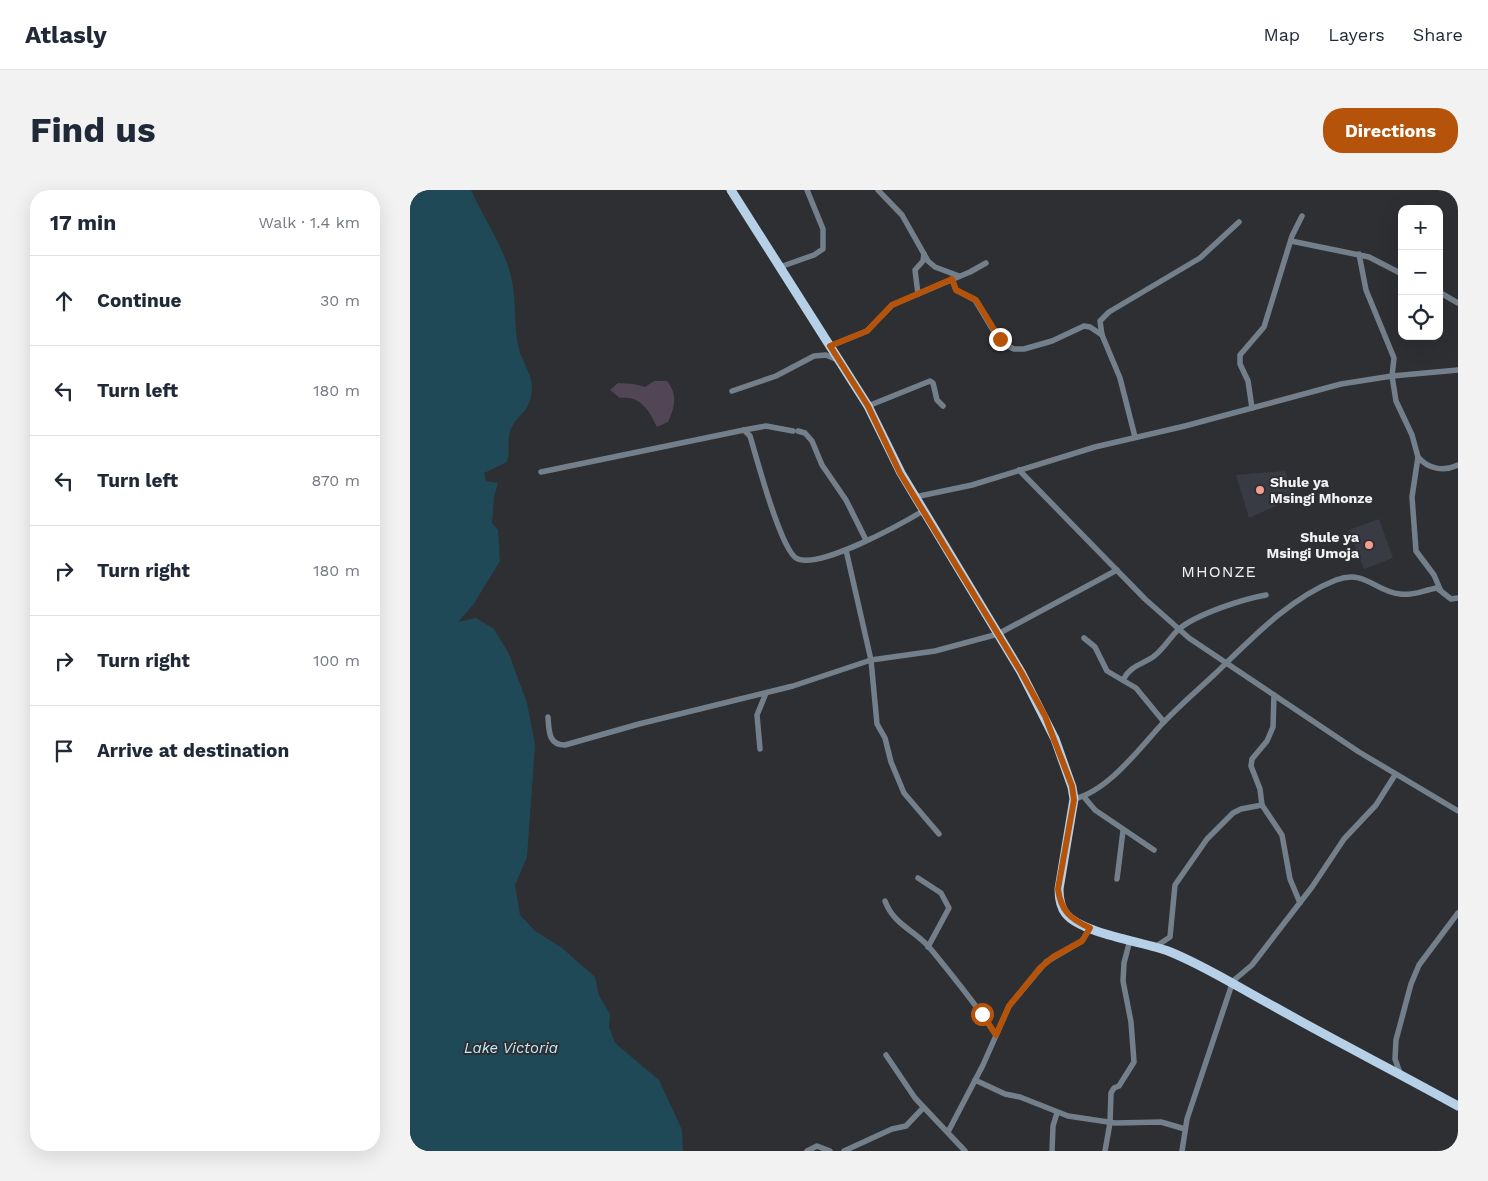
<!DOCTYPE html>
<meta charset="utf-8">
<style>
body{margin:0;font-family:"Work Sans",sans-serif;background:#f2f2f3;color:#1f2937}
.controls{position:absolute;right:15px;top:15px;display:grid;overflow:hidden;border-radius:10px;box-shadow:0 5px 20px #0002}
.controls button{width:45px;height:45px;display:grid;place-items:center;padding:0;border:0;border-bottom:1px solid #e0e1e3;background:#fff;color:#1f2937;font:25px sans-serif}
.stop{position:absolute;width:15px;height:15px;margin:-11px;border:4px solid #b45309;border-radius:50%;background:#fff}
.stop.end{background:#b45309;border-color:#fff;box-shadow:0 1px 5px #0008}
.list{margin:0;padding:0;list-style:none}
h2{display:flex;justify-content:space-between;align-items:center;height:65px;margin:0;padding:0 20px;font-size:21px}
h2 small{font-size:16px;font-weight:400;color:#747a83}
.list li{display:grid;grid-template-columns:32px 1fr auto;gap:15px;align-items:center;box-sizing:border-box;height:90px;padding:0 20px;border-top:1px solid #e0e1e3}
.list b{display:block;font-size:19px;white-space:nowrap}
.list em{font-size:16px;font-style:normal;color:#747a83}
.icon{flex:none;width:28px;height:28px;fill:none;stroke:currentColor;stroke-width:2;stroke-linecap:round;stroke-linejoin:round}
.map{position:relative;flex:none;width:1048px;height:961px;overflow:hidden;border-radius:20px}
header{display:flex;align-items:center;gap:30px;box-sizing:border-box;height:70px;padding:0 25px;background:#fff;border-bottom:1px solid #e0e1e3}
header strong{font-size:24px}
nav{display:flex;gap:28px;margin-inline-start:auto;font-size:18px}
.intro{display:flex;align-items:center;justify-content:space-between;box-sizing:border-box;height:120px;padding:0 30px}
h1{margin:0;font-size:35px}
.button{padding:12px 22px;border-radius:20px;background:#b45309;color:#fff;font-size:18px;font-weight:700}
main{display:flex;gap:30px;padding:0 30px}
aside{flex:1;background:#fff;border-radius:20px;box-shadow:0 5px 20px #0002}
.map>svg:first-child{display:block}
</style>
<header>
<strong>Atlasly</strong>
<nav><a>Map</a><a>Layers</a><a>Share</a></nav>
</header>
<div class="intro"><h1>Find us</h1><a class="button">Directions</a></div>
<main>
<aside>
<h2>17 min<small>Walk · 1.4 km</small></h2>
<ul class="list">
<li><svg class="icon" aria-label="ahead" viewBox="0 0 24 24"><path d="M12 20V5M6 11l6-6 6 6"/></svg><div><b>Continue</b></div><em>30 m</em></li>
<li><svg class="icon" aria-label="left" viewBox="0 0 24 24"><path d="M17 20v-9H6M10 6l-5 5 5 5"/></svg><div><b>Turn left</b></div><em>180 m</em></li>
<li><svg class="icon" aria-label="left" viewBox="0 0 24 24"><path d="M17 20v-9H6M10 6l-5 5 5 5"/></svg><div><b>Turn left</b></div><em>870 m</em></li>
<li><svg class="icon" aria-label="right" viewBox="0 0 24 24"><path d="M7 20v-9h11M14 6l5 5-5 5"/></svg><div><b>Turn right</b></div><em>180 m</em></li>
<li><svg class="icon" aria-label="right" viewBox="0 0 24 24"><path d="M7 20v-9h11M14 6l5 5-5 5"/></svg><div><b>Turn right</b></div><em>100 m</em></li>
<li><svg class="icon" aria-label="arrive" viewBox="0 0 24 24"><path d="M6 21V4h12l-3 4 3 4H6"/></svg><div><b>Arrive at destination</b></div></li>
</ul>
</aside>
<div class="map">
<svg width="1048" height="961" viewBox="0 0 1048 961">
<rect width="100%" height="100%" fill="#2e2f32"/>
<g fill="#383b43">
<path d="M 875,281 L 883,308 L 839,328 L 826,285 Z"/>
<path d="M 969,329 L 983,368 L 954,379 L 939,340 Z"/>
</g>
<path fill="#524556" d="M 244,191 L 257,191 C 268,205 265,217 258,232 L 247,237 C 239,220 231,206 210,208 L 200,200 L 208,193 L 224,194 L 235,197 Z"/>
<path fill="#204958" d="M 0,0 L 61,0 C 72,25 96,61 101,87 C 107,111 103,135 109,159 C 112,171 123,187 122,199 C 120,225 106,223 100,242 C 97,252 100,262 97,272 L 74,283 L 76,291 L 88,293 L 84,307 L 82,333 L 88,340 L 90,371 L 63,415 L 48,432 L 66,428 L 84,439 L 99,464 L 117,513 L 125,555 L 117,667 L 105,695 L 110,725 L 125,741 L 152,758 L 185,787 L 189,806 L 200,824 L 199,837 L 205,853 L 249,890 L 272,940 L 273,961 L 0,961 Z"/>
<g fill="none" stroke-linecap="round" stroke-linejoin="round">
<g stroke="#73808b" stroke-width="5.5">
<path d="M 468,0 L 492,25 L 518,71 L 525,77 L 549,86"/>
<path d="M 881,51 L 959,67 L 992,84"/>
<path d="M 949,64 L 956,100 L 984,168 L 982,186 L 986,211 L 1002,245 L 1008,267 L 1002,307 L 1006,361 L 1024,385 L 1030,399"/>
<path d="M 370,77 L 404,65 L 413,59 L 413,39 L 397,0"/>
<path d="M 542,89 L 546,100 L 565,110 L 583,140 L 594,154 L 604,159 L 614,159 L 642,151 L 674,136 L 680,137 L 692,145"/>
<path d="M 1029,102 L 1048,113"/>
<path d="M 508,104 L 505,80 L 513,71 L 514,64"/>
<path d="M 420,156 L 457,141 L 482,115 L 560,82 L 576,73"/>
<path d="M 322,201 L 366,186 L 404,166 L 416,165 L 428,170"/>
<path d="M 458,216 L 520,191 L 523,193 L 527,210 L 533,216"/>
<path d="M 842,218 L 838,191 L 830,174 L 830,165 L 854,137 L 882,46 L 892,26"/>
<path d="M 334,240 L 356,236 L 383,241"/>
<path d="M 388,241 L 395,243 L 402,251 L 412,275 L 436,310 L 456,350"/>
<path d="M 725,247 L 710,188 L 692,145 L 690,131 L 699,122 L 790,68 L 829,32"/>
<path d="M 1008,267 C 1018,279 1034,282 1048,275"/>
<path d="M 609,280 L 735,409 L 779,448 L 949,562 L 1048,621"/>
<path d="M 131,282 L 334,240 L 340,246 C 347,269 370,357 386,368 C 407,381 493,333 513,321"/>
<path d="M 505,307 L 562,295 L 685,257 L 775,236 L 931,194 L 982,186 L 1048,180"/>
<path d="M 436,360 L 461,470 L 467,534 L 475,548 L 481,572 L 494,603 L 529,644"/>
<path d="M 674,448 L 685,457 L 697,481 L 726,498 L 754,532"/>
<path d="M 713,490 C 720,476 731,475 743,467 C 754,459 760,447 769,439 C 787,424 833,409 856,405"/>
<path d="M 864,505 L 863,537 L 857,551 L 842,569 L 841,576 L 850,599 L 852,615 L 872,645 L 880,689 L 890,713"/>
<path d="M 138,527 C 139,540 138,555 155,555 L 229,534 L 383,496 L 461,470 L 525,461 L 588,444 L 707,380"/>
<path d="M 350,559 L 347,525 L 356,503"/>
<path d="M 674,607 L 685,620 L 744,660"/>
<path d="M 664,609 C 698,601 729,559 752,534 C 769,516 789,499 807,482 C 842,448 880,408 926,390 C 956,379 965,402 990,404 C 1003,406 1014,400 1027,398 L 1041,409 L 1048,408"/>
<path d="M 508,688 L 531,703 L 539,718 L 518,757"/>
<path d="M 707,689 L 713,641"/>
<path d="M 475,711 C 484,735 503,739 519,757 C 542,785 566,814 586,845"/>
<path d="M 745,757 L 760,747 L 765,695 L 797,649 L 823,623 L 831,619 L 852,615"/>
<path d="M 476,865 L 505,908 L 555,961"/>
<path d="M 990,883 L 985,869 L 986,850 L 1001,794 L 1009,775 L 1048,723"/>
<path d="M 565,890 L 595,904 L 610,907 L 658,926 L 705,933 L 751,932 L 775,939"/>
<path d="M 538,942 L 573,875 L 599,816 L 636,772 L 672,751 L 680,738"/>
<path d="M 397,961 L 407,956 L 420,961"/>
<path d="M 434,961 L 482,939 L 496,936 L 513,918"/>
<path d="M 642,961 L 643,936 L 647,923"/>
<path d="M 695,961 L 700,933 L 701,903 L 704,898 L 709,896 L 724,872 L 721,832 L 713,791 L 714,773 L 720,750"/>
<path d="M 772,961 L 777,929 L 823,791 L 842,775 L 902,697 L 934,649 L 966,615 L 985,585"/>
</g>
<path stroke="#b6d0e8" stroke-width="9" d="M 321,0 L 458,216 L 491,283 L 611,482 L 645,549 L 662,597 L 664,609 L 649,699 C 649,707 650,717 656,724 C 671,743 733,752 758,761 C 796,776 829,798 865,817 C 925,851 987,882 1048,916"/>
</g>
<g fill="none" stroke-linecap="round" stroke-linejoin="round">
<path stroke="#b45309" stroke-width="6" d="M 572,824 L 586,845 L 599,816 L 630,778 L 643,767 L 672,751 L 680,738 C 660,729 651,721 648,699 L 664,610 L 662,596 L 635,526 L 611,482 L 490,283 L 458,216 L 420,156 L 457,141 L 482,115 L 542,89 L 546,100 L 566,110 L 590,149"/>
</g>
<g fill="#f59d8f" stroke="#2e2f32" stroke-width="2">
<circle cx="850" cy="300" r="5"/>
<circle cx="959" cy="355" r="5"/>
</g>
<g text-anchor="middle" stroke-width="4" stroke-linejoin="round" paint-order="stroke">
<g font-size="14" font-weight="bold" fill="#f2f2f4" stroke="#2e2f32" text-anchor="start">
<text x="860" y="297">Shule ya<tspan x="860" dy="16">Msingi Mhonze</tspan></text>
<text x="949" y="352" text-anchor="end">Shule ya<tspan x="949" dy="16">Msingi Umoja</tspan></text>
</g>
<g font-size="15" font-style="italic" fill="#c0ebfb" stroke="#2e2f32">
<text x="101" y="863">Lake Victoria</text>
</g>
<g font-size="16" letter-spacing="1" fill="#f2f2f4" stroke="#2e2f32">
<text x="809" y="387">MHONZE</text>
</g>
</g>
</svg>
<div class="controls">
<button>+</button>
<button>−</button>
<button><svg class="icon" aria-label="locate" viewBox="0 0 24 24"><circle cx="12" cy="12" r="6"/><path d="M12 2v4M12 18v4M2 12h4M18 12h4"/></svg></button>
</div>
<div class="stop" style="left:572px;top:824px"></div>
<div class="stop end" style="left:590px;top:149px"></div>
</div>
</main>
